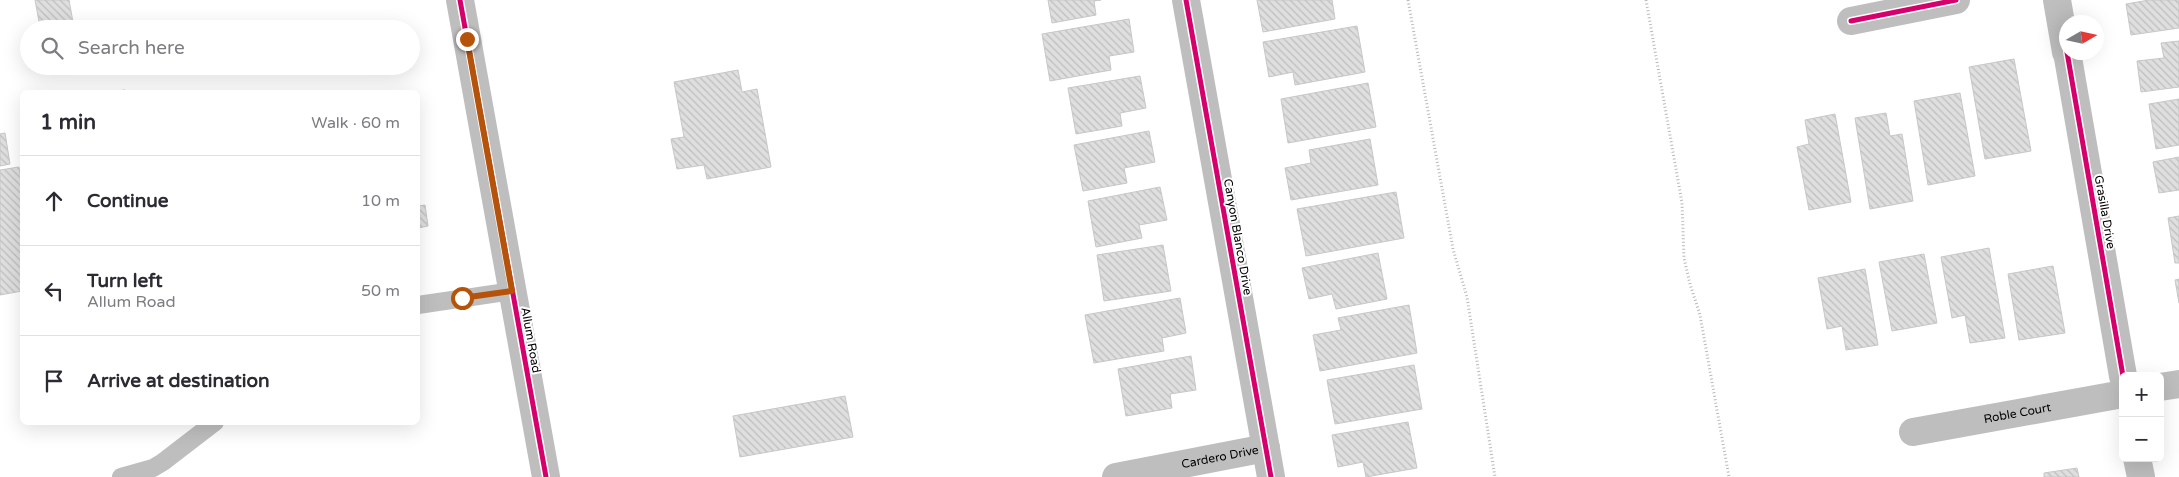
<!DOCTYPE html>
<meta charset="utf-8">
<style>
body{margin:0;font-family:"Varela Round",sans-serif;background:#f7f7f7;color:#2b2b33}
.controls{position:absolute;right:15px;bottom:15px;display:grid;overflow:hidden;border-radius:8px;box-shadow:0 5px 20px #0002}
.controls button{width:45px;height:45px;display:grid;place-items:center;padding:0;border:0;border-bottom:1px solid #e1e1e2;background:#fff;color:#2b2b33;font:25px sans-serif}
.compass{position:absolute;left:2059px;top:15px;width:45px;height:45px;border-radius:50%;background:#fff;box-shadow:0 5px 20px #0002;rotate:81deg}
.stop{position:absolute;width:15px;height:15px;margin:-11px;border:4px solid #b45309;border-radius:50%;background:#fff}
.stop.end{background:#b45309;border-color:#fff;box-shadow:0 1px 5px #0008}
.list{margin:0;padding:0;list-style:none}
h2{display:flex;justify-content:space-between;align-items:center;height:65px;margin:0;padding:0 20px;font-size:21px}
h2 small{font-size:16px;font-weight:400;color:#7c7c81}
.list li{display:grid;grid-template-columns:32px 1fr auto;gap:15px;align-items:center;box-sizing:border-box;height:90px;padding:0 20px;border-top:1px solid #e1e1e2}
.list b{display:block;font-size:19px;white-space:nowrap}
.list p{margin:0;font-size:16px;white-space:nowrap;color:#7c7c81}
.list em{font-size:16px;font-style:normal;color:#7c7c81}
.icon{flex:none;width:28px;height:28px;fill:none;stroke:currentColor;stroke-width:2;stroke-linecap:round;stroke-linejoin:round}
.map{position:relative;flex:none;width:2179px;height:477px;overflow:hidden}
.search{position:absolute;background:#fff;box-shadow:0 5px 20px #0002;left:20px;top:20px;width:400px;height:55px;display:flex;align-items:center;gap:12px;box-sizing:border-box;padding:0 18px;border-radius:28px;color:#7c7c81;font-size:19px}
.panel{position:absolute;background:#fff;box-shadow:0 5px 20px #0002;left:20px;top:90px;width:400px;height:335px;border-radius:8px}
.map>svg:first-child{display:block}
</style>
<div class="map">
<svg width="2179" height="477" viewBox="0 0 2179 477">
<defs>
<pattern id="building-back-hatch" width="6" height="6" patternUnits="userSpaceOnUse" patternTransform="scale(1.25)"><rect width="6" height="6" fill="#dfdfdf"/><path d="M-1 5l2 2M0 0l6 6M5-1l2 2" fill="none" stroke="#bebebe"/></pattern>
</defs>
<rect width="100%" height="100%" fill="#fff"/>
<g fill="url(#building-back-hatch)" stroke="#c7c7c7">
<path d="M 35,0 L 69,0 L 73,22 L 40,27 Z"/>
<path d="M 1048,0 L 1101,0 L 1094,1 L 1096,15 L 1052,23 Z"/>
<path d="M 1257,0 L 1332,0 L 1335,19 L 1263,32 Z"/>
<path d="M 2149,0 L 2179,0 L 2179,28 L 2131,35 L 2126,4 Z"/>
<path d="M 1129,19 L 1134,52 L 1109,56 L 1111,70 L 1050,81 L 1042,34 Z"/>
<path d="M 1357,26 L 1365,72 L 1295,85 L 1293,72 L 1269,77 L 1263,42 Z"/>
<path d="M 2179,41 L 2179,87 L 2141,92 L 2137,61 L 2164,58 L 2161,43 Z"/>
<path d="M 2014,59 L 2031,151 L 1985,159 L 1969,67 Z"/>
<path d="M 738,70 L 742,92 L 757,89 L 771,167 L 707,179 L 704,165 L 677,169 L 671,139 L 684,137 L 674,82 Z"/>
<path d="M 1140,76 L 1146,108 L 1120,113 L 1122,126 L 1076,134 L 1068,88 Z"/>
<path d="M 1368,83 L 1376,127 L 1288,143 L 1281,99 Z"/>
<path d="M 125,90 L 126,92 L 109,92 Z"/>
<path d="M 1960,93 L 1975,176 L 1928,185 L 1914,101 Z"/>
<path d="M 2179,99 L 2179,145 L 2156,149 L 2149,104 Z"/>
<path d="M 1886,113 L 1890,136 L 1902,134 L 1913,201 L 1870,209 L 1855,118 Z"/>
<path d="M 1835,114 L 1851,202 L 1809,210 L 1797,147 L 1809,144 L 1805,120 Z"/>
<path d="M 1149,131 L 1155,162 L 1124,168 L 1127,183 L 1083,191 L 1074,145 Z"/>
<path d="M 5,133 L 10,164 L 0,166 L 0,134 Z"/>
<path d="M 1370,139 L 1378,185 L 1291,200 L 1285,168 L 1311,163 L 1309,150 Z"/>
<path d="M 2179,157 L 2179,190 L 2159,193 L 2153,162 Z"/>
<path d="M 19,167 L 22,186 L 22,291 L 0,295 L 0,170 Z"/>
<path d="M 1160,187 L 1167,220 L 1139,225 L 1142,238 L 1096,247 L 1088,201 Z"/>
<path d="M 1396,192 L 1404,238 L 1306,256 L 1297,209 Z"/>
<path d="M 425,205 L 428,226 L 418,228 L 418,206 Z"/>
<path d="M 2179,216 L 2179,263 L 2175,263 L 2168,218 Z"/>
<path d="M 1163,245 L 1171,291 L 1104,301 L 1097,255 Z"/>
<path d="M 1989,248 L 2005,338 L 1970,343 L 1965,315 L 1952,318 L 1941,257 Z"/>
<path d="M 1378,253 L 1387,299 L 1336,309 L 1332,294 L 1309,299 L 1302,268 Z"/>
<path d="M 1924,254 L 1937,323 L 1892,331 L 1879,262 Z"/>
<path d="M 2053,266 L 2065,333 L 2019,340 L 2008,274 Z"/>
<path d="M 1865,269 L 1878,345 L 1846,350 L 1842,326 L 1827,329 L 1818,278 Z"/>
<path d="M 2179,279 L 2179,303 L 2175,280 Z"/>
<path d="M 1180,298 L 1186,333 L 1162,338 L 1164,351 L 1094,363 L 1085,315 Z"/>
<path d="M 1409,305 L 1417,353 L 1320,371 L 1313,335 L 1341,330 L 1338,318 Z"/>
<path d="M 1191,356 L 1196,390 L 1170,394 L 1172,408 L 1126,416 L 1118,369 Z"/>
<path d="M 1414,365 L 1422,409 L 1335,424 L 1327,380 Z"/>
<path d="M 845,396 L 853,437 L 740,457 L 733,416 Z"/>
<path d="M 1408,422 L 1417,468 L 1366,477 L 1363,462 L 1338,467 L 1332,435 Z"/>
<path d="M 2077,468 L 2079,477 L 2044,477 L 2044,473 Z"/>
</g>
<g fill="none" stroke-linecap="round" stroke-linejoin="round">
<g stroke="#b9b9b9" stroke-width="3" stroke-dasharray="1 2.5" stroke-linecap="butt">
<path d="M 1408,0 L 1453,249 L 1467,297 L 1495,477"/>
<path d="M 1646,0 L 1682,203 L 1684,258 L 1690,284 L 1700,315 L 1729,477"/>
</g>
<g stroke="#bebebe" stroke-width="18">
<path d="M 418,305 L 512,291"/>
<path d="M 121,477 L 153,468 L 163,462 L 215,422"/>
</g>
<g stroke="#bebebe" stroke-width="28">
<path d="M 1186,0 L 1271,477"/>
<path d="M 2057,0 L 2066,52"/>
<path d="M 1851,21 L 1956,0"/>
<path d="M 2067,52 L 2123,376"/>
<path d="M 2160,387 L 2179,384"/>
<path id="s1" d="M 1913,432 L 2123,394"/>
<path d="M 2137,458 L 2141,477"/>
<path id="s2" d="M 1116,477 L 1266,448"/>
</g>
<path stroke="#bebebe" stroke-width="28" d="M 460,0 L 546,477"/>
<g stroke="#fff" stroke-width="8">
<g id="cycleway">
<path d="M 460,0 L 546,477"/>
<path d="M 1186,0 L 1271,477"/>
<path d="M 1851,21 L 1956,0"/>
<path d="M 2067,52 L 2123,376"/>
</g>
</g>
<use href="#cycleway" stroke="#d6006c" stroke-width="5"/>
</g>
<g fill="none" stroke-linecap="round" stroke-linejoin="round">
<path stroke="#b45309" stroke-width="6" d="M 462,298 L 512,291 L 467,39"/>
</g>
<g text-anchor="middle" stroke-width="4" stroke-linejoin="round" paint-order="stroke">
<g font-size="12" fill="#000" stroke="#fff">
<text transform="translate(2105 212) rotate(80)" y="4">Grasilla Drive</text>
<text transform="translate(1238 237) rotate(80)" y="4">Canyon Blanco Drive</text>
<text transform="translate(531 340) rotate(80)" y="4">Allum Road</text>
<text dy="4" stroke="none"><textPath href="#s1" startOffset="106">Roble Court</textPath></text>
<text dy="4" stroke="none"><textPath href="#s2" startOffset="106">Cardero Drive</textPath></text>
</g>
</g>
</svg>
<div class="controls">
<button>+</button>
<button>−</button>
</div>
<svg class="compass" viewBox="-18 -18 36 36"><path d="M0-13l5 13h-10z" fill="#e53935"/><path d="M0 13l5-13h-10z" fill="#7c7c81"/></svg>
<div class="stop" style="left:462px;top:298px"></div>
<div class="stop end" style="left:467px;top:39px"></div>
<div class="search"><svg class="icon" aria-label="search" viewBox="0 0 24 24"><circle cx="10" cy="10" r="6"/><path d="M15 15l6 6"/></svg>Search here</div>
<section class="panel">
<h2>1 min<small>Walk · 60 m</small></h2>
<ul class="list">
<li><svg class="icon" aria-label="ahead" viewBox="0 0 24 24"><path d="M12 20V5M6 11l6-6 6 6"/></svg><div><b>Continue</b></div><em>10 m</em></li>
<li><svg class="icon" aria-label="left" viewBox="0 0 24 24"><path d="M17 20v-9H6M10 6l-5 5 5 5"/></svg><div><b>Turn left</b><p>Allum Road</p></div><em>50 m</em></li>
<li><svg class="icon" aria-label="arrive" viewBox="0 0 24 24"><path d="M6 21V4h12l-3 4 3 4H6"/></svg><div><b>Arrive at destination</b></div></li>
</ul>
</section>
</div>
